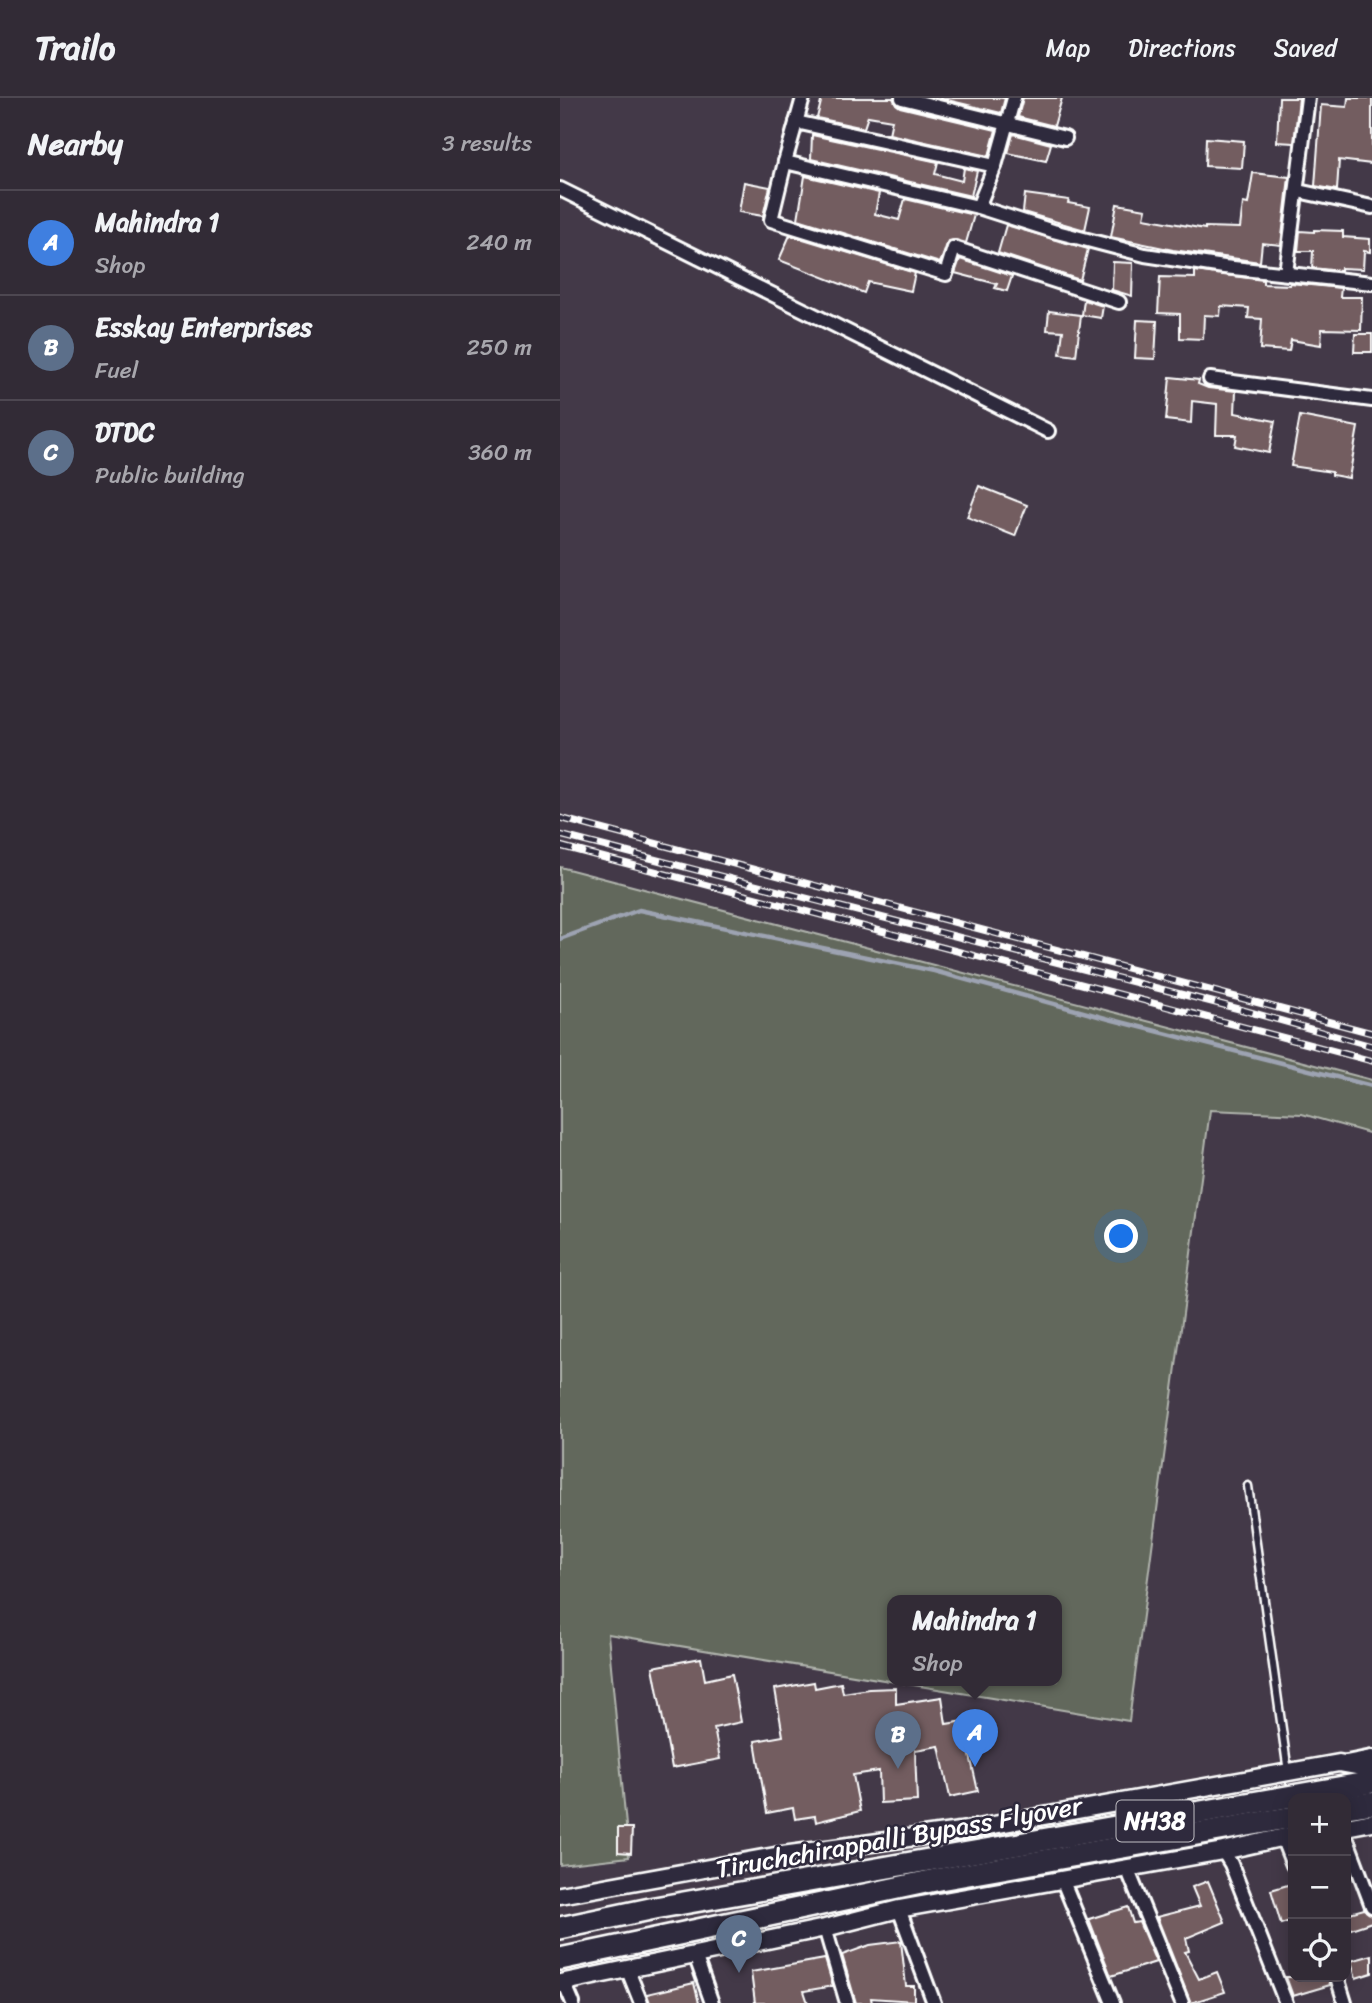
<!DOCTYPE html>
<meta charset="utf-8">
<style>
body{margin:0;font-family:Sriracha,sans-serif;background:#3a333e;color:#f1f3f6}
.controls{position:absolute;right:21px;bottom:21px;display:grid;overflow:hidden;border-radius:14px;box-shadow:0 4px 18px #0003}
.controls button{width:63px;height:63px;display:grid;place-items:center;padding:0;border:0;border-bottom:2px solid #4d4751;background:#322b36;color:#f1f3f6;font:35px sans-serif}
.you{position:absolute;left:562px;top:1139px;width:24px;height:24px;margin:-18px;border:5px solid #fff;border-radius:50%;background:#1a73e8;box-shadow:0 0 0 10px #1a73e833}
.badge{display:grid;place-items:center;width:46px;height:46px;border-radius:50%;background:#e69b98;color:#fff;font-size:23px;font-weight:700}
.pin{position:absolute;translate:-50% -58px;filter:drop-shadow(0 2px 4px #0008)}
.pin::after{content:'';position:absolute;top:37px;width:24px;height:21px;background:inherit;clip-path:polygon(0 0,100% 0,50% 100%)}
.popup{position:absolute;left:327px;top:1497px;width:175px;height:91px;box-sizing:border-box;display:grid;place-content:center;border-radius:14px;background:#322b36;filter:drop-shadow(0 2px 5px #0005);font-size:23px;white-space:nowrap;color:#a8a7ad}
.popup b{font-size:26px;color:#f1f3f6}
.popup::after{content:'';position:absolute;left:50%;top:100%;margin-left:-14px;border:14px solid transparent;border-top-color:#322b36}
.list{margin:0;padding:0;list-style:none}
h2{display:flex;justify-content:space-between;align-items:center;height:91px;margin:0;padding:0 28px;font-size:30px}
h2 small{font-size:23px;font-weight:400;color:#a8a7ad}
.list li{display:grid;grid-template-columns:46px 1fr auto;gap:21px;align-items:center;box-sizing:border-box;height:105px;padding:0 28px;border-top:2px solid #4d4751}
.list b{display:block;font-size:26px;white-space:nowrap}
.list p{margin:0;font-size:23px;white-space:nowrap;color:#a8a7ad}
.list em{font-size:23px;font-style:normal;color:#a8a7ad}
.icon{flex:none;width:38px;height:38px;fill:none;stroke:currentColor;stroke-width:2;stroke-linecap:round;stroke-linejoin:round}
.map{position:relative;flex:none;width:812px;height:1905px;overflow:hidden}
header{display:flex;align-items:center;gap:42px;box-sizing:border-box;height:98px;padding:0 35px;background:#322b36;border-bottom:2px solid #4d4751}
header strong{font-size:33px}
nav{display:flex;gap:38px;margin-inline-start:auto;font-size:24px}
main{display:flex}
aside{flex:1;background:#322b36}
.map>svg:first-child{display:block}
</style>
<header>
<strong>Trailo</strong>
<nav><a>Map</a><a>Directions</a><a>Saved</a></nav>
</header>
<main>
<aside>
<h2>Nearby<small>3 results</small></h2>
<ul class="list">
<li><span class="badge" style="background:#3f7fe0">A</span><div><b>Mahindra 1</b><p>Shop</p></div><em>240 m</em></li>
<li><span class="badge" style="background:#5c6f8a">B</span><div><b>Esskay Enterprises</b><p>Fuel</p></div><em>250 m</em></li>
<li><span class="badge" style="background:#5c6f8a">C</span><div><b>DTDC</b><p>Public building</p></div><em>360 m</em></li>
</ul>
</aside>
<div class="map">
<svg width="812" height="1905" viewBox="0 0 812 1905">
<rect width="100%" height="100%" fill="#433948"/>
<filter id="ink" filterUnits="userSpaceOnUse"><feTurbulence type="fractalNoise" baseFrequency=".0143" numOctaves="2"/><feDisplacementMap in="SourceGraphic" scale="14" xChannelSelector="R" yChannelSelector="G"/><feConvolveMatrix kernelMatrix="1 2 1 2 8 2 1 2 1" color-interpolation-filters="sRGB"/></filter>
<g filter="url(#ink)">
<path fill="#62685b" stroke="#b0b4ad" stroke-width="2" fill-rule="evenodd" d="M 0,769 L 812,982 L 812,1036 L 742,1016 L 650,1012 L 569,1623 L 48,1536 L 69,1759 L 0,1767 ZM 333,1503 L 497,1503 L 497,1583 L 333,1583 Z"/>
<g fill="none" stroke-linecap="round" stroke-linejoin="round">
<path stroke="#9da3b2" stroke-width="4.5" d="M 0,841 L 79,812 L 374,873 L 549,921 L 812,988"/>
</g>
<g fill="#735d61" stroke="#fff" stroke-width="2">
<path d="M 262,0 L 333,0 L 336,6 L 340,9 L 436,32 L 429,58 L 329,36 L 332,22 L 308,18 L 304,30 L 257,20 Z"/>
<path d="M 379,0 L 445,0 L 441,15 Z"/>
<path d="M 463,0 L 502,0 L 494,28 L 458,19 Z"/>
<path d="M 719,0 L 739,0 L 734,45 L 717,44 Z"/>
<path d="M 788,0 L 812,0 L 812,66 L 779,62 L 777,92 L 755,88 L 761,7 L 787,9 Z"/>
<path d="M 453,36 L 491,46 L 486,63 L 448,55 Z"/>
<path d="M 252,37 L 378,64 L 375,76 L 402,83 L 404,70 L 417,73 L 411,98 L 251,61 Z"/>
<path d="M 646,40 L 684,43 L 682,70 L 645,68 Z"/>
<path d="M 693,75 L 729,79 L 721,147 L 702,145 L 700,164 L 613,152 L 551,139 L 557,106 L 586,111 L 584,120 L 645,131 L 645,129 L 680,130 L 683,105 L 688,106 Z"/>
<path d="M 245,78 L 319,95 L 315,116 L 339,122 L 345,101 L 414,117 L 406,145 L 396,142 L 389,143 L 380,165 L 238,121 Z"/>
<path d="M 184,84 L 210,89 L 203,118 L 179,114 Z"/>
<path d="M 465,96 L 509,102 L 508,105 L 530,109 L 525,132 L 463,114 Z"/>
<path d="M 446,127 L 528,151 L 520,182 L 438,155 Z"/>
<path d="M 754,132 L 783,133 L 783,139 L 810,141 L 810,154 L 804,153 L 803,171 L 781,170 L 781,173 L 752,170 L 753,153 L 738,153 L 740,133 L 754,134 Z"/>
<path d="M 230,137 L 355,175 L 351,193 L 308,184 L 304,195 L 219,162 Z"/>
<path d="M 400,161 L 452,178 L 447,193 L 435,190 L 437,186 L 395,175 Z"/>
<path d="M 553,164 L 573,165 L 572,198 L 552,192 Z"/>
<path d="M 635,173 L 703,182 L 703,186 L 730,187 L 730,185 L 781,190 L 780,199 L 802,199 L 801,232 L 762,231 L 761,247 L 731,242 L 729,253 L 700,251 L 702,221 L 688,220 L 689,210 L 661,208 L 660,218 L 644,217 L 643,241 L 620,240 L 620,216 L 598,215 L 600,179 L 635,180 Z"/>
<path d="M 524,202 L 543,208 L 541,220 L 522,217 Z"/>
<path d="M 489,213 L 521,217 L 516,258 L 500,256 L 503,233 L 487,232 Z"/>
<path d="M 577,222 L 597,223 L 595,261 L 575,260 Z"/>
<path d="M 795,236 L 812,236 L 812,254 L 794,254 Z"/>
<path d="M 610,279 L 639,282 L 638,286 L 648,290 L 676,293 L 675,315 L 715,323 L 709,355 L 675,348 L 677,337 L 656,337 L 657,306 L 632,303 L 631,325 L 606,322 Z"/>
<path d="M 740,318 L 798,329 L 789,380 L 772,377 L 772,374 L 731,368 Z"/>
<path d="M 419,388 L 467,407 L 455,438 L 407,419 Z"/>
<path d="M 141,1560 L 145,1582 L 172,1576 L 181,1624 L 154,1630 L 160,1661 L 112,1670 L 93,1569 Z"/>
<path d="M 254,1584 L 255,1590 L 281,1585 L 283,1595 L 309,1591 L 336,1590 L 336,1606 L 382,1599 L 386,1626 L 405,1623 L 407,1644 L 418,1693 L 390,1699 L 379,1648 L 355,1652 L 357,1703 L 320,1705 L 319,1673 L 293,1677 L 300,1713 L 256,1724 L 255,1718 L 235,1721 L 233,1710 L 207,1715 L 195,1643 L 223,1638 L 215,1591 Z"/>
<path d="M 58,1730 L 72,1730 L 71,1755 L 58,1754 Z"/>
<path d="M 648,1783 L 665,1824 L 626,1840 L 629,1853 L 625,1854 L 639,1881 L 657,1874 L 665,1894 L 631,1905 L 597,1819 L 640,1808 L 632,1789 Z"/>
<path d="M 731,1786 L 733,1795 L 733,1822 L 721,1826 L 711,1792 Z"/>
<path d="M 568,1809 L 573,1825 L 579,1824 L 596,1864 L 551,1878 L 529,1821 Z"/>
<path d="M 804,1811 L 812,1817 L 812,1824 L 788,1832 L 786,1816 Z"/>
<path d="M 341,1843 L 346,1888 L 354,1888 L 354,1903 L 311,1900 L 312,1905 L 296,1905 L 282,1857 L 310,1847 Z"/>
<path d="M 812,1857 L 812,1875 L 796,1880 L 791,1863 Z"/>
<path d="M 265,1861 L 273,1888 L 244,1893 L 248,1905 L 195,1905 L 191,1874 Z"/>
<path d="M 726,1879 L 768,1879 L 770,1887 L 733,1898 Z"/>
<path d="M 134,1885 L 139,1905 L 90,1905 L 87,1896 Z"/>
</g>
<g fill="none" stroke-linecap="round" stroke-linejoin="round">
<g stroke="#fff" stroke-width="11">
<path id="service" d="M 688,1388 L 728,1674"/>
</g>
<g stroke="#fff" stroke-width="18">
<g id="minor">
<path d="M 243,0 L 225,64 L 418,109 L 493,133 L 585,157 L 664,169 L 812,185"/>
<path d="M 342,0 L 505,40"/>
<path d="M 236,24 L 435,68"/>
<path d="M 225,64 L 211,122 L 386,176 L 394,150 L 559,204"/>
<path d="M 0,91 L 488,333"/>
<path d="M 738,93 L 812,109"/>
<path d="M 418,109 L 435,68 L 454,0"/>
<path d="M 726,175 L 748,0"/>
<path d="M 650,281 L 812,302"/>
<path d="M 787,1664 L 812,1659"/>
<path d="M 722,1739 L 733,1767"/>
<path d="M 786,1739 L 812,1808"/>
<path d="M 663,1753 L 671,1766 L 726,1905"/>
<path d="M 567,1770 L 622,1905"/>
<path d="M 502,1781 L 553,1905"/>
<path d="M 339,1811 L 374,1905"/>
<path d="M 265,1830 L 287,1905"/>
<path d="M 135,1857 L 152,1905"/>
<path d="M 67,1870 L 81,1905"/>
<path d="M 777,1879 L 785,1905"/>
<path d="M 4,1884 L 13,1905"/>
</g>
</g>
<g stroke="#fff" stroke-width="21">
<g id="tertiary">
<path d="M 786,1729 L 812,1724"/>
<path d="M 0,1797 L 215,1758 L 400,1733 L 779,1665 L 812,1671"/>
<path d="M 0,1885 L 265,1830 L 339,1811 L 663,1753 L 733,1737"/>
</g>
</g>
<g stroke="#fff" stroke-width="26">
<g id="trunk">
<path d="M 786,1709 L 812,1705"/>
<path d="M 0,1830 L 95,1810 L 812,1684"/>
<path d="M 0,1861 L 380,1781 L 733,1719"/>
</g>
</g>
<use href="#service" stroke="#2f2a3d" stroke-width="6"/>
<use href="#minor" stroke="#2f2a3d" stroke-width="12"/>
<use href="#tertiary" stroke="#2f2a3d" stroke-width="16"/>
<use href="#trunk" stroke="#2f2a3d" stroke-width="21"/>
<g stroke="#fff" stroke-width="7">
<g id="rail">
<path d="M 0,720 L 812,935"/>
<path d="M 0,737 L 683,912 L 812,948"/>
<path d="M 0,748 L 812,963"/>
</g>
</g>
<use href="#rail" stroke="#2f2a3d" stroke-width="4.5" stroke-dasharray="13" stroke-linecap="butt"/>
</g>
</g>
<g text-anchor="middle" stroke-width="5" stroke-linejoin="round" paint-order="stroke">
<rect fill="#2f2a3d" stroke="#c1bfc5" stroke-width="2" x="556.5" y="1702.5" width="77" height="41" rx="5"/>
<g font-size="24" font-weight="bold" fill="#fff">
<text x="595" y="1731">NH38</text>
</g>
<g font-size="26" fill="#fff" stroke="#2f2a3d">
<text transform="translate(339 1739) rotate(-10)" y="9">Tiruchchirappalli Bypass Flyover</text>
</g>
</g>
</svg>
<div class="controls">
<button>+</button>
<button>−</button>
<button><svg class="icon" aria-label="locate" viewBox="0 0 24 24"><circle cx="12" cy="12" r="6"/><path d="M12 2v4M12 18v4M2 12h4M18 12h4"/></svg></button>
</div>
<div class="you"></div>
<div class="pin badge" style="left:415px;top:1669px;background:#3f7fe0">A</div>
<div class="popup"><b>Mahindra 1</b>Shop</div>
<div class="pin badge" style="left:338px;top:1671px;background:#5c6f8a">B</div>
<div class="pin badge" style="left:179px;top:1875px;background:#5c6f8a">C</div>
</div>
</main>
